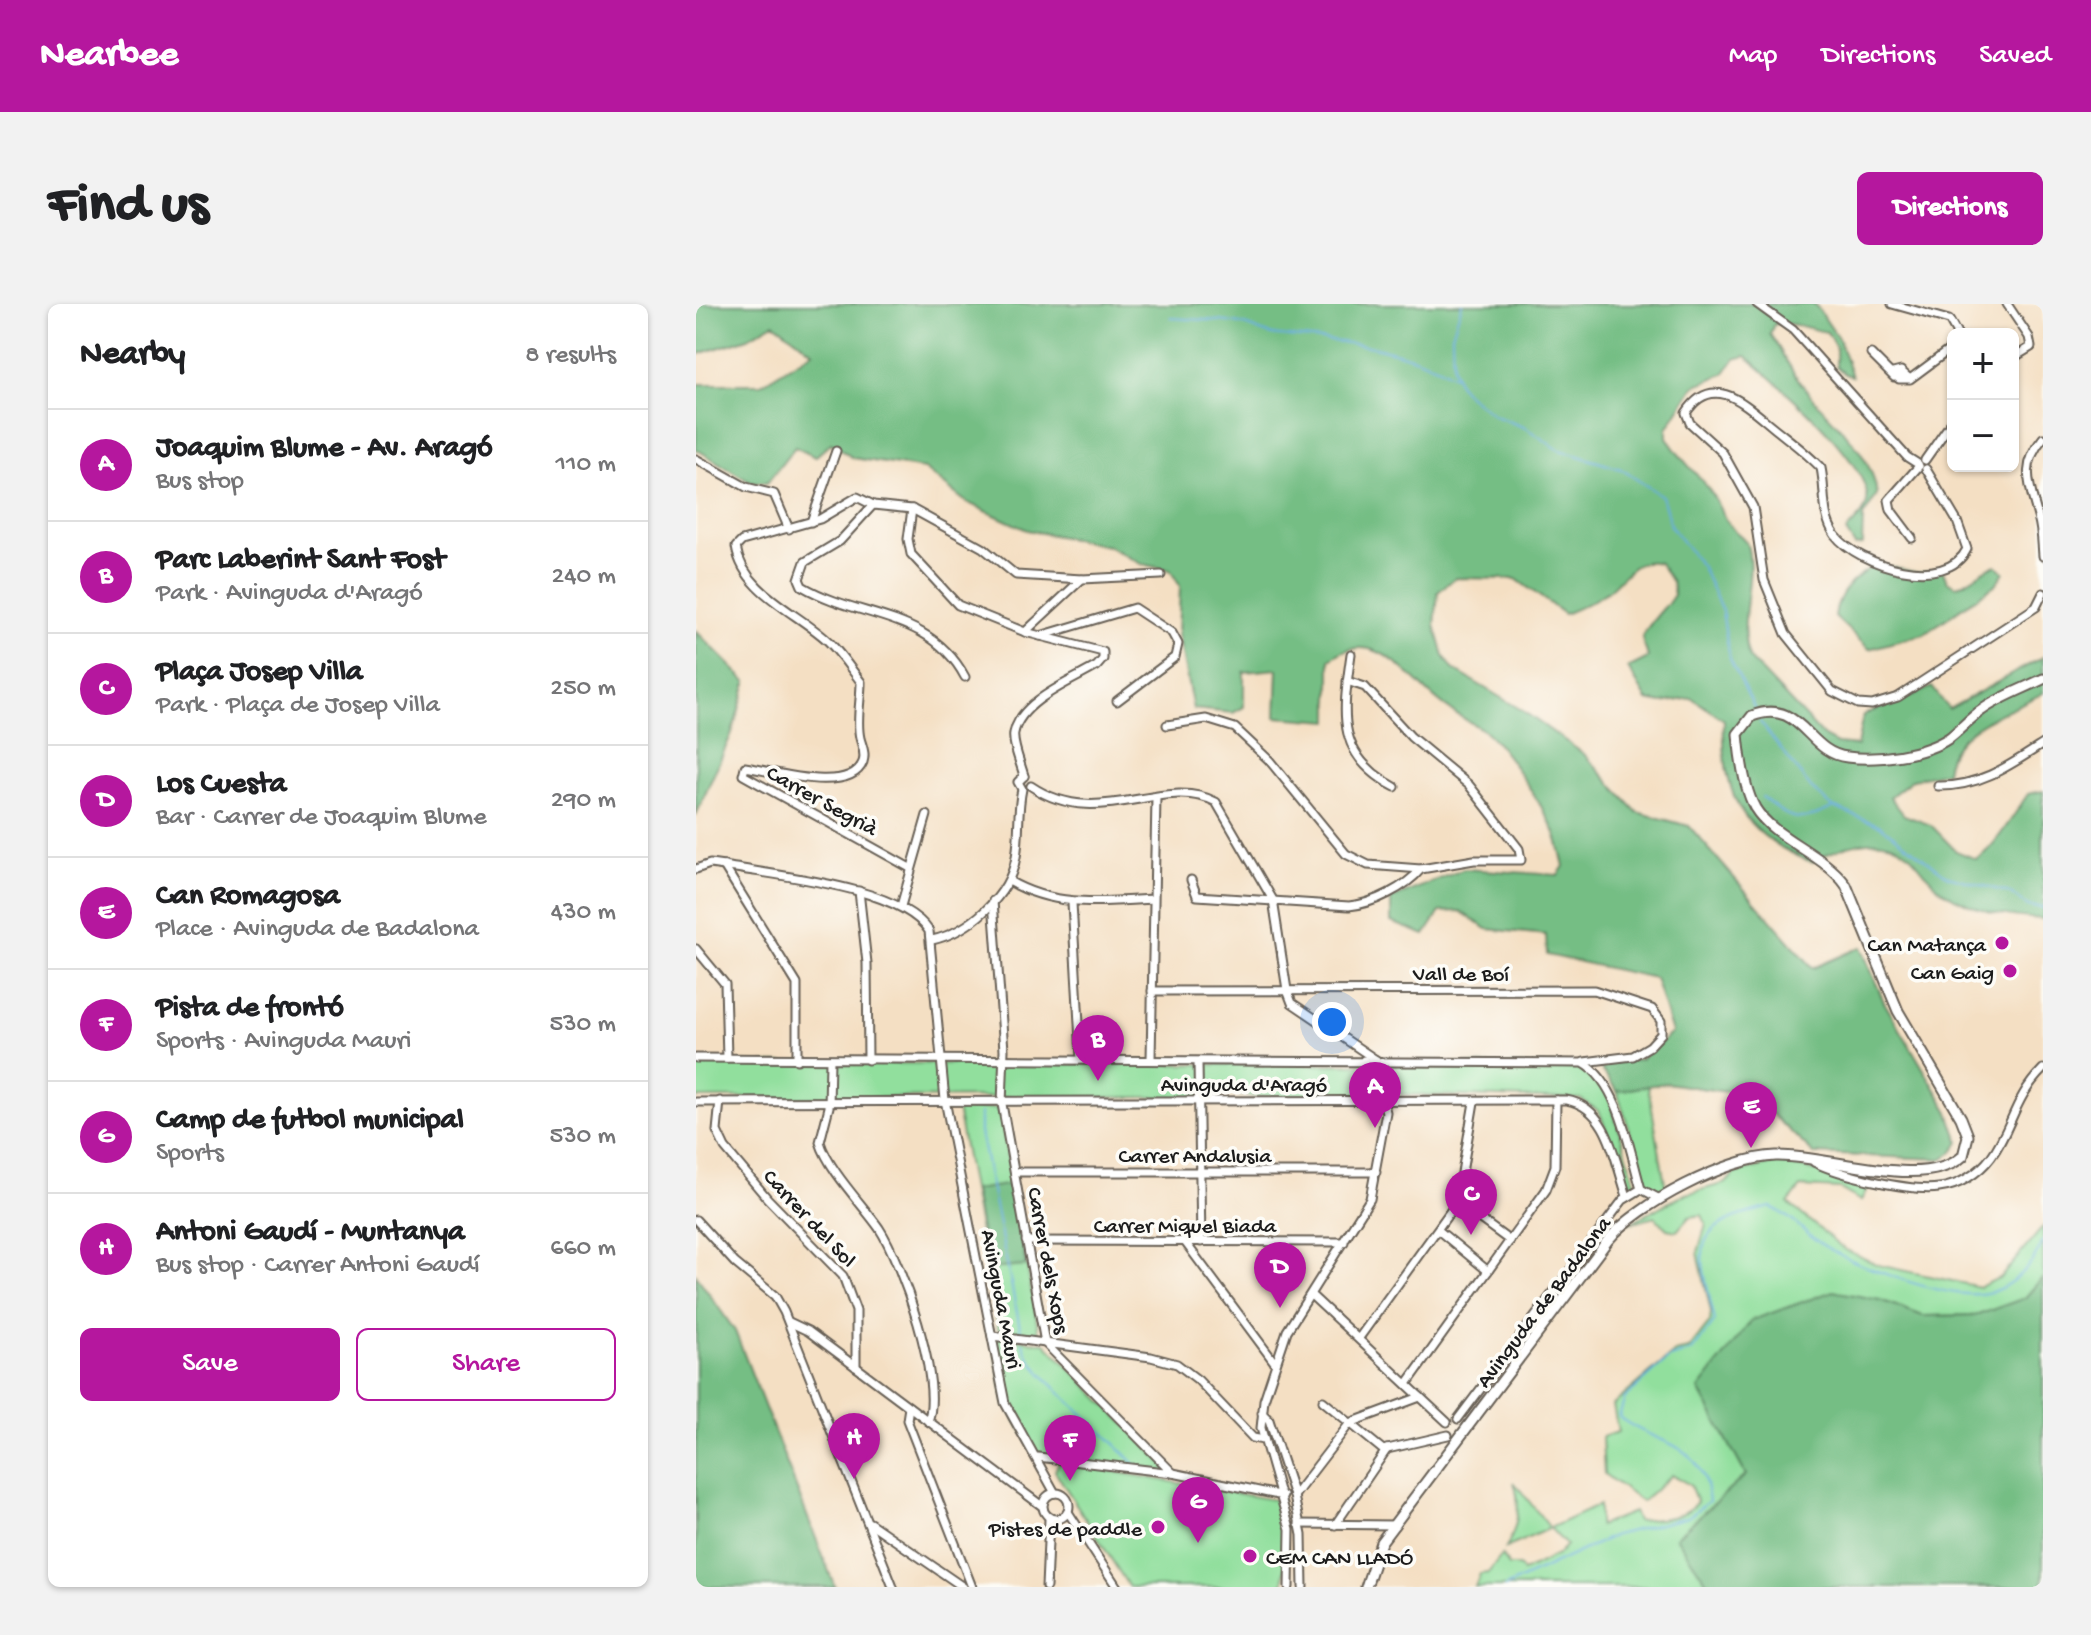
<!DOCTYPE html>
<meta charset="utf-8">
<style>
body{margin:0;font-family:"Gochi Hand",sans-serif;background:#f2f2f2;color:#202124}
.controls{position:absolute;right:24px;top:24px;display:grid;overflow:hidden;border-radius:12px;box-shadow:0 2px 6px #0004}
.controls button{width:72px;height:72px;display:grid;place-items:center;padding:0;border:0;border-bottom:2px solid #e0e0e0;background:#fff;color:#202124;font:40px sans-serif}
.you{position:absolute;left:636px;top:718px;width:28px;height:28px;margin:-20px;border:6px solid #fff;border-radius:50%;background:#1a73e8;box-shadow:0 0 0 12px #1a73e833}
.badge{display:grid;place-items:center;width:52px;height:52px;border-radius:50%;background:#b5179e;color:#fff;font-size:26px;font-weight:700}
.pin{position:absolute;translate:-50% -66px;filter:drop-shadow(0 2px 4px #0008)}
.pin::after{content:'';position:absolute;top:42px;width:28px;height:24px;background:inherit;clip-path:polygon(0 0,100% 0,50% 100%)}
.list{margin:0;padding:0;list-style:none}
h2{display:flex;justify-content:space-between;align-items:center;height:104px;margin:0;padding:0 32px;font-size:34px}
h2 small{font-size:26px;font-weight:400;color:#757577}
.list li{display:grid;grid-template-columns:52px 1fr auto;gap:24px;align-items:center;box-sizing:border-box;height:112px;padding:0 32px;border-top:2px solid #e0e0e0}
.list b{display:block;font-size:30px;white-space:nowrap}
.list p{margin:0;font-size:26px;white-space:nowrap;color:#757577}
.list em{font-size:26px;font-style:normal;color:#757577}
.actions{display:flex;gap:16px;padding:24px 32px}
.actions a{flex:1;padding:18px 0;border:2px solid #b5179e;border-radius:12px;text-align:center;font-size:28px;color:#b5179e}
.actions .main{background:#b5179e;color:#fff}
.map{position:relative;flex:none;width:1347px;height:1283px;overflow:hidden;border-radius:12px}
header{display:flex;align-items:center;gap:48px;box-sizing:border-box;height:112px;padding:0 40px;background:#b5179e;color:#fff}
header strong{font-size:38px}
nav{display:flex;gap:44px;margin-inline-start:auto;font-size:28px}
.intro{display:flex;align-items:center;justify-content:space-between;box-sizing:border-box;height:192px;padding:0 48px}
h1{margin:0;font-size:56px}
.button{padding:20px 36px;border-radius:12px;background:#b5179e;color:#fff;font-size:28px;font-weight:700}
main{display:flex;gap:48px;padding:0 48px}
aside{flex:1;background:#fff;border-radius:12px;box-shadow:0 2px 6px #0004}
.map>svg:first-child{display:block}
</style>
<header>
<strong>Nearbee</strong>
<nav><a>Map</a><a>Directions</a><a>Saved</a></nav>
</header>
<div class="intro"><h1>Find us</h1><a class="button">Directions</a></div>
<main>
<aside>
<h2>Nearby<small>8 results</small></h2>
<ul class="list">
<li><span class="badge">A</span><div><b>Joaquim Blume - Av. Aragó</b><p>Bus stop</p></div><em>110 m</em></li>
<li><span class="badge">B</span><div><b>Parc Laberint Sant Fost</b><p>Park · Avinguda d'Aragó</p></div><em>240 m</em></li>
<li><span class="badge">C</span><div><b>Plaça Josep Villa</b><p>Park · Plaça de Josep Villa</p></div><em>250 m</em></li>
<li><span class="badge">D</span><div><b>Los Cuesta</b><p>Bar · Carrer de Joaquim Blume</p></div><em>290 m</em></li>
<li><span class="badge">E</span><div><b>Can Romagosa</b><p>Place · Avinguda de Badalona</p></div><em>430 m</em></li>
<li><span class="badge">F</span><div><b>Pista de frontó</b><p>Sports · Avinguda Mauri</p></div><em>530 m</em></li>
<li><span class="badge">G</span><div><b>Camp de futbol municipal</b><p>Sports</p></div><em>530 m</em></li>
<li><span class="badge">H</span><div><b>Antoni Gaudí - Muntanya</b><p>Bus stop · Carrer Antoni Gaudí</p></div><em>660 m</em></li>
</ul>
<div class="actions"><a class="main">Save</a><a>Share</a></div>
</aside>
<div class="map">
<svg width="1347" height="1283" viewBox="0 0 1347 1283">
<rect width="100%" height="100%" fill="#fdfcf7"/>
<filter id="ink" filterUnits="userSpaceOnUse"><feTurbulence type="fractalNoise" baseFrequency=".0125" numOctaves="2"/><feDisplacementMap in="SourceGraphic" scale="16" xChannelSelector="R" yChannelSelector="G"/><feConvolveMatrix kernelMatrix="1 2 1 2 8 2 1 2 1" color-interpolation-filters="sRGB"/></filter>
<filter id="wash" filterUnits="userSpaceOnUse"><feTurbulence type="fractalNoise" baseFrequency=".006" numOctaves="4" result="noise"/><feDisplacementMap in="SourceGraphic" scale="32" xChannelSelector="R" yChannelSelector="G"/><feGaussianBlur stdDeviation="1.8" result="paint"/><feColorMatrix in="noise" values="0 0 0 0 0 0 0 0 0 0 0 0 0 0 0 0 0 1.4 0 .05"/><feComposite in="paint" operator="in"/></filter>
<g filter="url(#wash)">
<rect width="100%" height="100%" fill="#f4dfc3"/>
<g fill="#91df9d" stroke="#567e5c" stroke-width="2">
<path d="M 0,759 L 855,761 C 881,764 896,765 911,787 L 940,881 L 933,885 L 903,807 L 884,795 L 689,790 L 559,793 L 520,789 L 497,793 L 0,794 Z"/>
<path d="M 952,782 L 970,885 L 964,887 L 950,880 L 921,787 Z"/>
<path d="M 303,804 L 343,1030 L 302,1025 L 261,805 Z"/>
<path d="M 1082,858 L 1174,880 L 1165,897 L 1144,885 L 1105,883 L 1092,899 L 1148,945 L 1182,961 L 1284,983 L 1305,973 L 1347,923 L 1347,973 L 1329,994 L 1282,1011 L 1227,1012 L 1184,996 L 1031,1051 L 1004,1085 L 1050,1171 L 981,1233 L 1014,1283 L 779,1283 L 784,1270 L 792,1269 L 806,1251 L 813,1262 L 823,1262 L 827,1268 L 861,1251 L 870,1241 L 854,1224 L 810,1244 C 822,1222 825,1202 818,1178 L 854,1224 L 903,1201 L 903,1222 L 937,1208 L 941,1217 C 964,1214 985,1217 1001,1198 L 994,1181 L 976,1171 L 946,1198 L 908,1170 L 906,1133 L 922,1128 L 917,1101 L 979,1048 L 993,1045 L 1014,1018 L 1015,1008 L 1002,948 L 1010,920 L 1006,911 L 993,913 L 981,927 L 971,925 L 959,913 L 932,920 L 987,891 L 1030,879 L 1039,869 Z"/>
<path d="M 296,1032 L 349,1039 L 477,1169 L 342,1153 L 309,1099 Z"/>
<path d="M 363,1158 L 579,1196 L 591,1248 L 587,1283 L 433,1283 L 359,1167 Z"/>
</g>
<g fill="#74be84" stroke="#486d50" stroke-width="2">
<path d="M 0,0 L 1119,0 L 1142,34 L 1156,72 L 1149,70 L 1140,62 L 1140,44 L 1131,28 C 1112,25 1098,18 1078,20 L 1074,30 C 1087,49 1097,71 1112,88 C 1137,120 1177,148 1181,191 L 1167,213 L 1166,241 L 1159,242 L 1150,228 C 1157,218 1169,211 1171,198 C 1177,161 1078,76 1050,52 L 1039,55 L 1028,70 L 998,82 L 971,125 L 971,133 C 982,154 1000,167 1013,186 C 1022,197 1025,212 1035,223 C 1040,230 1049,232 1051,241 C 1061,274 1039,323 1054,355 L 1128,433 L 1141,440 L 1161,442 L 1167,411 L 1236,383 L 1253,405 L 1347,353 L 1347,389 C 1312,409 1254,422 1250,468 L 1217,475 L 1194,493 L 1208,511 L 1235,521 L 1260,547 L 1280,555 C 1297,547 1320,507 1332,490 L 1347,487 L 1347,615 C 1310,613 1279,608 1247,587 C 1232,577 1224,558 1209,547 C 1182,526 1142,544 1116,558 C 1045,531 1025,490 1028,416 L 996,394 L 966,399 L 951,396 L 932,364 L 952,354 C 951,347 947,341 946,334 C 946,327 971,301 978,291 L 976,278 L 963,259 C 936,252 928,276 909,289 C 896,298 883,304 868,310 L 820,275 L 759,274 L 742,288 L 739,321 L 748,352 L 757,365 L 824,405 L 888,450 L 941,508 L 993,522 L 1117,664 L 1165,643 L 1188,698 L 1253,808 L 1263,838 L 1257,848 L 1246,855 L 1118,850 L 1057,792 L 970,779 L 921,787 L 902,760 L 944,755 L 976,729 L 959,674 L 851,651 L 850,631 L 791,625 L 764,607 L 744,608 L 729,631 L 695,618 L 695,595 L 768,565 L 862,571 L 868,562 C 865,551 863,538 858,527 C 850,507 804,436 787,426 C 771,416 756,409 741,396 C 708,368 678,323 634,355 L 634,417 L 580,413 L 582,365 L 548,368 L 548,403 L 537,409 L 497,405 L 482,330 L 484,282 L 474,266 L 445,260 L 412,242 L 331,226 L 270,198 L 228,165 L 157,154 L 135,139 L 119,153 L 99,143 L 71,179 L 56,179 L 0,145 L 0,80 L 65,80 L 117,48 L 78,19 L 52,34 L 0,51 Z"/>
<path d="M 1180,260 L 1223,269 L 1245,263 L 1251,277 L 1260,282 C 1276,277 1284,266 1300,261 L 1308,268 L 1300,280 L 1228,330 L 1173,345 L 1139,313 C 1142,286 1158,274 1180,260 Z"/>
<path d="M 0,327 L 51,378 L 36,429 L 0,511 Z"/>
<path d="M 316,880 L 330,962 L 292,965 L 278,886 Z"/>
<path d="M 0,971 L 39,1027 L 139,1283 L 0,1283 Z"/>
<path d="M 1347,973 L 1347,1283 L 1014,1283 L 980,1233 L 1050,1171 L 1003,1085 L 1056,1016 L 1137,987 L 1184,996 L 1227,1012 L 1282,1011 L 1329,994 Z"/>
</g>
<g fill="none" stroke-linecap="round" stroke-linejoin="round">
<g stroke="#68adde" stroke-width="2">
<path d="M 766,0 L 756,31 L 757,64 L 762,79 L 773,92 L 799,112 L 830,124 L 863,146 L 925,165 L 966,192 L 975,223 L 1006,263 L 1026,307 L 1034,355 L 1059,405"/>
<path d="M 474,14 C 498,16 525,15 548,21 C 559,24 570,31 583,32 C 645,38 704,40 760,73"/>
<path d="M 1064,418 L 1115,484 L 1137,503 L 1185,522 L 1252,572 L 1314,589 L 1332,602 L 1347,604"/>
<path d="M 1066,493 C 1095,517 1102,520 1136,504"/>
<path d="M 284,810 L 284,828 L 326,1033"/>
<path d="M 327,1039 C 335,1073 415,1130 441,1163"/>
<path d="M 809,1283 L 919,1231 L 992,1213 L 1013,1197 C 1006,1133 960,1143 923,1113 L 929,1094 L 972,1055 L 996,1047 L 1019,1017 C 1002,942 990,923 1075,903 C 1100,915 1110,932 1130,943 C 1164,963 1244,993 1283,990 C 1310,989 1338,962 1347,937"/>
</g>
</g>
</g>
<g filter="url(#ink)">
<g fill="none" stroke-linecap="round" stroke-linejoin="round">
<g stroke="#686056" stroke-width="11">
<g id="minor">
<path d="M 1061,0 L 1097,26 L 1211,153 L 1222,160"/>
<path d="M 1196,0 L 1253,16 L 1261,30"/>
<path d="M 1311,0 L 1333,33 L 1335,43 L 1317,54"/>
<path d="M 1175,50 L 1198,73"/>
<path d="M 1214,75 L 1205,67 L 1197,69 L 1203,75 L 1214,75 L 1257,43"/>
<path d="M 1347,134 C 1323,163 1334,182 1342,213 C 1346,226 1346,240 1347,252"/>
<path d="M 0,155 L 50,183 L 78,190 L 93,225"/>
<path d="M 1229,156 L 1257,116"/>
<path d="M 1230,165 L 1261,217 L 1271,245 C 1250,288 1163,262 1139,231 C 1125,211 1130,187 1125,164 C 1111,149 1093,136 1077,123 C 1050,101 1017,67 990,109 L 994,119 L 1027,149 L 1057,203 L 1068,276 L 1090,330 L 1136,387 L 1162,400 L 1176,401 L 1202,393 L 1340,303 L 1347,289"/>
<path d="M 177,201 L 144,237 L 109,258 L 103,275 L 106,282 C 164,316 234,307 269,373"/>
<path d="M 216,205 L 212,235 L 215,250 L 262,301 L 329,328 L 407,348 L 407,355 L 401,362 C 376,377 324,397 318,429 C 316,440 325,460 328,472"/>
<path d="M 115,218 L 140,147"/>
<path d="M 1216,234 L 1195,206 L 1193,196 L 1223,162"/>
<path d="M 329,328 L 386,275 L 465,271"/>
<path d="M 344,332 L 438,304 L 476,329 L 482,340 L 479,353 L 421,397"/>
<path d="M 655,350 C 647,408 638,451 699,483"/>
<path d="M 471,421 L 510,415 L 539,424 L 573,456 L 650,550 L 672,561 L 725,565"/>
<path d="M 335,482 C 403,528 467,470 520,498 L 577,596 L 591,686 L 596,699 L 680,756"/>
<path d="M 1242,482 C 1283,483 1313,462 1347,440"/>
<path d="M 28,562 L 101,680 L 101,756"/>
<path d="M 214,564 L 47,471 L 49,463 C 73,466 154,492 167,458 C 170,449 166,442 164,434 C 160,417 165,395 165,378 C 155,365 145,350 134,339 C 105,310 47,289 40,243 L 46,237 L 124,215 L 161,193 L 177,201 L 216,205 L 287,244 L 320,271 L 386,275"/>
<path d="M 0,565 L 14,560 L 28,562 C 80,572 204,582 233,627 L 249,796 L 309,1099 L 359,1189"/>
<path d="M 495,576 L 501,592 L 653,602 C 677,600 710,583 725,565 L 778,556 L 825,556 L 823,545 L 773,481 L 715,433 L 669,383 L 651,377"/>
<path d="M 313,577 C 359,604 407,598 457,595"/>
<path d="M 163,587 L 171,659 L 172,756"/>
<path d="M 297,597 L 308,746 L 306,800 L 349,1039 L 477,1169"/>
<path d="M 376,599 L 385,754"/>
<path d="M 205,602 L 231,511"/>
<path d="M 236,636 C 273,628 314,592 320,553 C 324,531 321,507 326,485 L 322,478 L 328,472"/>
<path d="M 0,645 L 29,680 L 31,754"/>
<path d="M 456,687 L 898,686 L 956,705 L 965,717 L 965,730 L 954,742 L 937,752 L 888,758"/>
<path d="M 0,754 L 887,759 C 923,778 934,848 945,885 L 964,895"/>
<path d="M 455,755 L 460,494"/>
<path d="M 134,756 L 133,803 L 124,838 C 132,865 166,900 183,924 C 206,959 247,1078 232,1117"/>
<path d="M 668,756 L 670,796"/>
<path d="M 502,758 L 505,938"/>
<path d="M 24,797 L 21,827 L 29,844 L 71,894 L 147,972 L 160,1007 L 160,1063"/>
<path d="M 0,798 L 870,796 C 913,803 919,858 931,892"/>
<path d="M 1118,858 C 1144,871 1214,888 1243,884 C 1263,882 1283,869 1295,853 C 1317,823 1317,795 1347,765"/>
<path d="M 319,868 L 680,868"/>
<path d="M 761,898 L 814,937"/>
<path d="M 0,916 L 39,959 L 79,992 L 88,1008 L 197,1283"/>
<path d="M 742,926 L 792,967"/>
<path d="M 330,937 L 648,938"/>
<path d="M 489,938 L 579,1059"/>
<path d="M 615,991 L 751,1118"/>
<path d="M 93,1018 L 112,1027 L 346,1202"/>
<path d="M 296,1032 L 455,1053 L 481,1060 L 502,1076 L 557,1134 L 568,1136"/>
<path d="M 663,1034 L 761,898 L 778,798"/>
<path d="M 711,1080 L 850,886 L 859,862 L 860,796"/>
<path d="M 627,1097 L 687,1146 L 752,1131"/>
<path d="M 213,1103 L 211,1116 L 276,1283"/>
<path d="M 566,1109 L 573,1116 L 598,1192 L 606,1231 L 607,1283"/>
<path d="M 762,1115 L 927,896 L 945,885"/>
<path d="M 342,1153 L 477,1169 L 587,1192"/>
<circle cx="360" cy="1202" r="13"/>
<path d="M 598,1192 L 654,1119 L 724,1093"/>
<path d="M 372,1208 L 421,1283"/>
<path d="M 174,1219 L 267,1283"/>
<path d="M 603,1220 L 699,1221"/>
<path d="M 639,1221 L 691,1145"/>
<path d="M 350,1283 L 353,1215"/>
<path d="M 593,1283 L 594,1225 L 565,1124 L 568,1096 L 591,1027 L 674,895 L 690,808 L 682,781 L 680,756"/>
</g>
</g>
<g stroke="#686056" stroke-width="13">
<path id="tertiary" d="M 670,1283 L 685,1238 L 912,936 C 942,900 1032,853 1080,852 C 1129,850 1228,888 1267,852 L 1272,832 L 1265,814 L 1202,707 L 1150,581 C 1127,549 1078,535 1059,504 C 1048,484 1044,453 1042,430 L 1056,412 C 1105,393 1111,449 1151,453 C 1181,457 1228,451 1253,434 C 1265,425 1274,414 1286,406 C 1304,393 1327,385 1347,375"/>
</g>
<use href="#minor" stroke="#fff" stroke-width="7"/>
<use href="#tertiary" stroke="#fff" stroke-width="9"/>
</g>
</g>
<g fill="#b5179e" stroke="#fdfcf7" stroke-width="3">
<circle cx="1306" cy="639" r="8"/>
<circle cx="1314" cy="667" r="8"/>
<circle cx="462" cy="1223" r="8"/>
<circle cx="554" cy="1252" r="8"/>
</g>
<g text-anchor="middle" stroke-width="7" stroke-linejoin="round" paint-order="stroke">
<g font-size="22" fill="#1c1c1c" stroke="#fdfcf7">
<text transform="translate(127 495) rotate(29)" y="8">Carrer Segrià</text>
<text x="765" y="676">Vall de Boí</text>
<text x="548" y="787">Avinguda d'Aragó</text>
<text x="499" y="858">Carrer Andalusia</text>
<text transform="translate(115 913) rotate(47)" y="8">Carrer del Sol</text>
<text x="489" y="928">Carrer Miquel Biada</text>
<text transform="translate(354 956) rotate(79)" y="8">Carrer dels Xops</text>
<text transform="translate(307 995) rotate(79)" y="8">Avinguda Mauri</text>
<text transform="translate(846 997) rotate(-53)" y="8">Avinguda de Badalona</text>
</g>
<g font-size="22" fill="#1c1c1c" stroke="#fdfcf7" text-anchor="end">
<text x="1290" y="647">Can Matança</text>
<text x="1298" y="675">Can Gaig</text>
<text x="446" y="1231">Pistes de paddle</text>
<text x="570" y="1260" text-anchor="start">CEM CAN LLADÓ</text>
</g>
</g>
</svg>
<div class="controls">
<button>+</button>
<button>−</button>
</div>
<div class="you"></div>
<div class="pin badge" style="left:679px;top:824px">A</div>
<div class="pin badge" style="left:402px;top:777px">B</div>
<div class="pin badge" style="left:775px;top:931px">C</div>
<div class="pin badge" style="left:584px;top:1004px">D</div>
<div class="pin badge" style="left:1055px;top:844px">E</div>
<div class="pin badge" style="left:374px;top:1177px">F</div>
<div class="pin badge" style="left:502px;top:1239px">G</div>
<div class="pin badge" style="left:158px;top:1175px">H</div>
</div>
</main>
